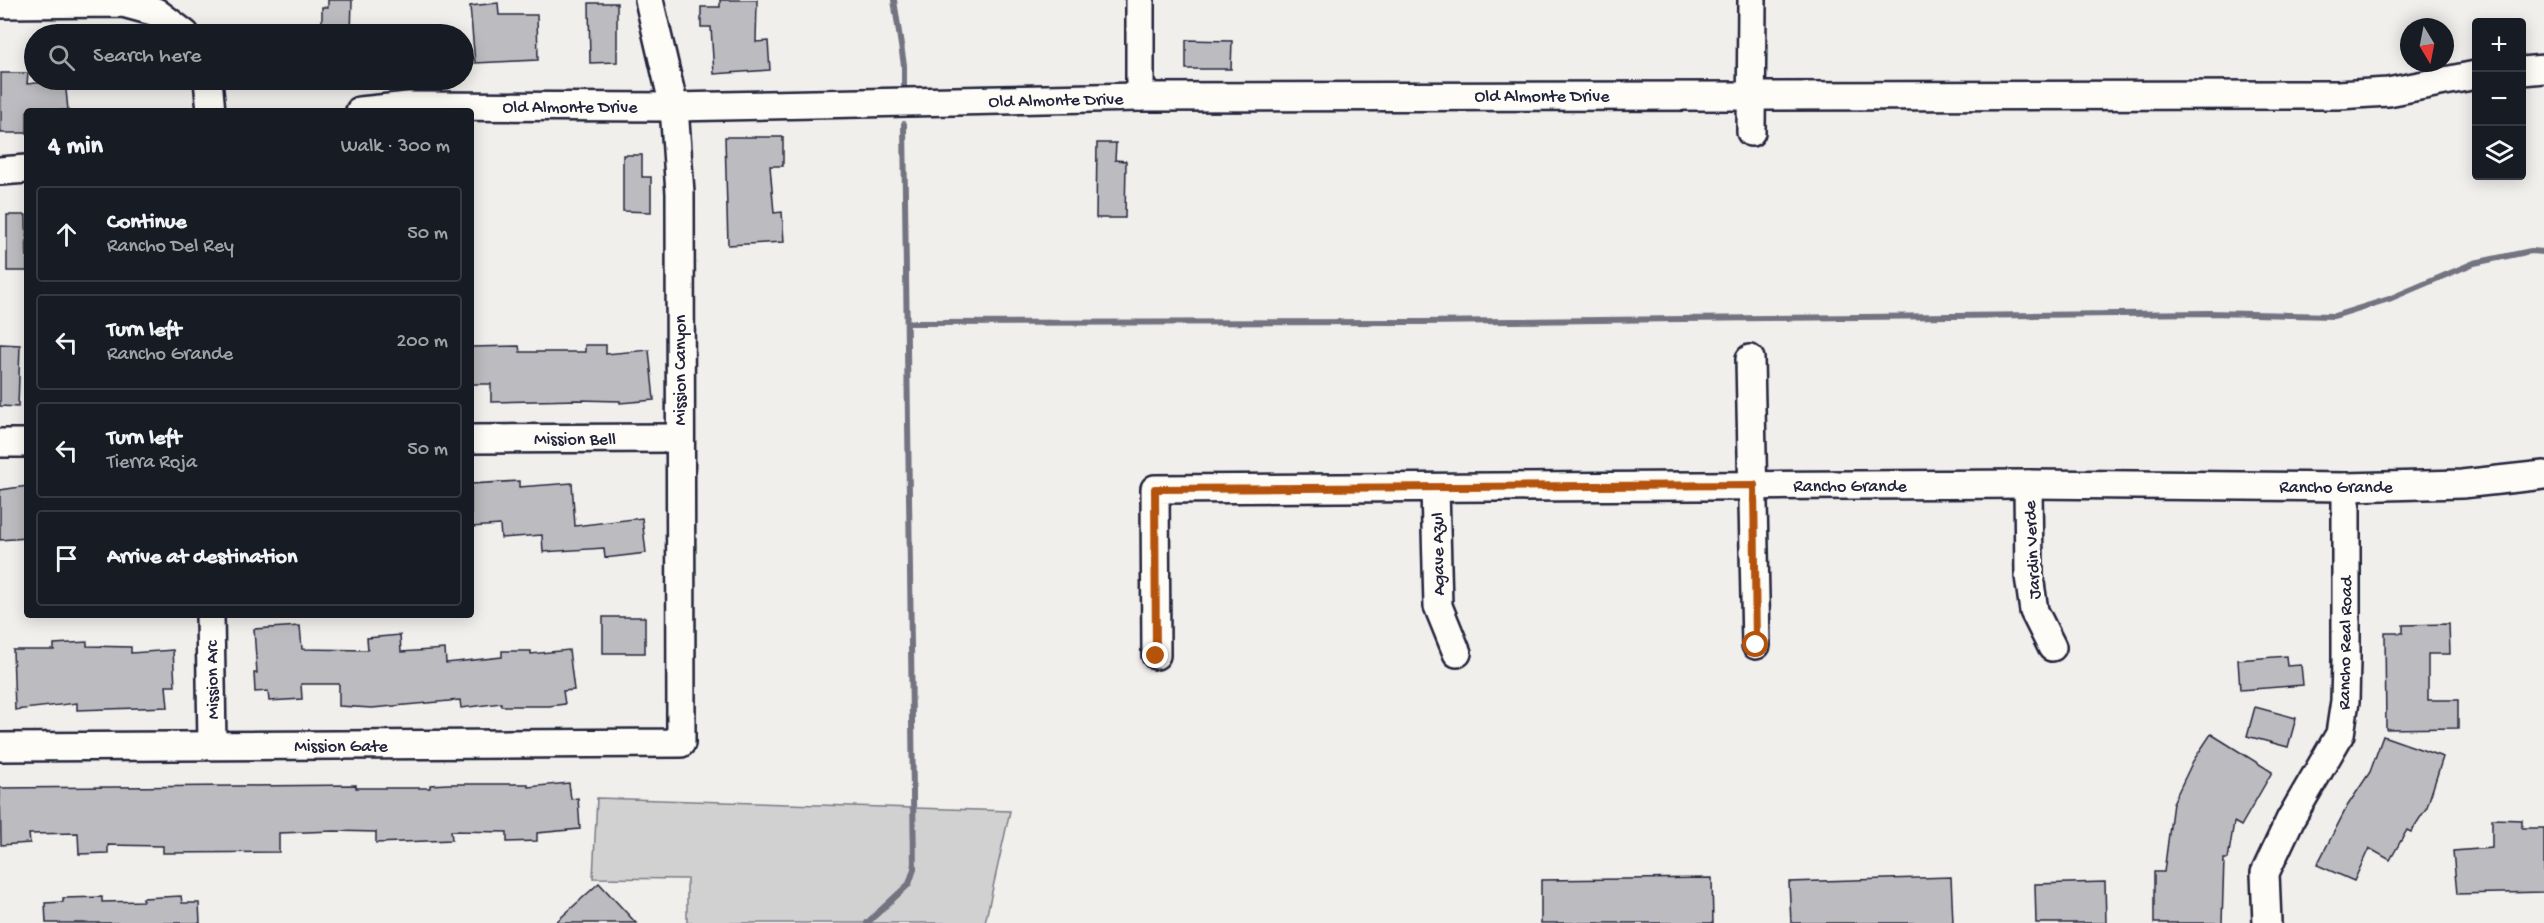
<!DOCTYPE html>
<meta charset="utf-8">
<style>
body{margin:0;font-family:"Gochi Hand",sans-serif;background:#20242c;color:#f1f3f6}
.controls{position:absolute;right:18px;top:18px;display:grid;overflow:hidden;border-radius:6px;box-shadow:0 3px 15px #0003}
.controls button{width:54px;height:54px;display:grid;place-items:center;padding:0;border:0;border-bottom:2px solid #363941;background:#171b24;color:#f1f3f6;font:30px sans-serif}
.compass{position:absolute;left:2400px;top:18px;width:54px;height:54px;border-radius:50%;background:#171b24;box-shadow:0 3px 15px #0003;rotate:170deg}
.stop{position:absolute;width:18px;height:18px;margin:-14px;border:4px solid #b45309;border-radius:50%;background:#fff}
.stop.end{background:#b45309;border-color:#fff;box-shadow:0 2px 6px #0008}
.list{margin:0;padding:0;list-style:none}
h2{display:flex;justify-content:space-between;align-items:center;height:78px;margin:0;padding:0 24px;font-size:26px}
h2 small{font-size:20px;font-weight:400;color:#9ea1a6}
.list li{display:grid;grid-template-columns:39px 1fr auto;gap:18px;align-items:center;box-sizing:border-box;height:96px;margin:0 12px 12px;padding:0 12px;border:2px solid #363941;border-radius:6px}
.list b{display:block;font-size:22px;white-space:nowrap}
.list p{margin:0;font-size:20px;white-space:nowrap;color:#9ea1a6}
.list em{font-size:20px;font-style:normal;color:#9ea1a6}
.icon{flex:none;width:33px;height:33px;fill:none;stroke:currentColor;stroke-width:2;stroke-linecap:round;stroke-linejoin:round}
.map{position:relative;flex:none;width:2544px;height:923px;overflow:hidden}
.search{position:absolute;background:#171b24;box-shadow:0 3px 15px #0003;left:24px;top:24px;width:450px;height:66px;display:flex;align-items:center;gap:15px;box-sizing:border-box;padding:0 21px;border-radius:33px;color:#9ea1a6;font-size:22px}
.panel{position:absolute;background:#171b24;box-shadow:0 3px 15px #0003;left:24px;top:108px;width:450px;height:510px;border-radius:6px}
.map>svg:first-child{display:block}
</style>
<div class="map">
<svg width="2544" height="923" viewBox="0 0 2544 923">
<rect width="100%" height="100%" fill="#f0efec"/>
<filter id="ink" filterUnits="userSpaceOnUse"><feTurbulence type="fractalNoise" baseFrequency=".0167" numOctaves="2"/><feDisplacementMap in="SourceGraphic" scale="12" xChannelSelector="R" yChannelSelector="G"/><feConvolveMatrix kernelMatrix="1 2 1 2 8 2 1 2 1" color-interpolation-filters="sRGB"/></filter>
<g filter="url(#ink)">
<path fill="#d2d1d1" stroke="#7a7a86" stroke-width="1.5" d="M 597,798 L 1010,811 L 985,923 L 687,923 L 687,879 L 593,878 Z"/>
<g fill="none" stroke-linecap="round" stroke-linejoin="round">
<g stroke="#737381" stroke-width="6">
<path d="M 894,0 L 904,65 L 904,91"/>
<path d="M 907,323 L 1420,322 L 2209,313 L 2334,316 L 2389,299 L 2474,263 L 2531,251 L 2544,252"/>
<path d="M 867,923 L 909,884 L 914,869 L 904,124"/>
</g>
</g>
<g fill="#bcbcc0" stroke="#22223b" stroke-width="1.5">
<path d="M 328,0 L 352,0 L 351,34 L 322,34 L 322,7 L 328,7 Z"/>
<path d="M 720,0 L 757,0 L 756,42 L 768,41 L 770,70 L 714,74 L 711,27 L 701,27 L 701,7 L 720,7 Z"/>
<path d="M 498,3 L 499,15 L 537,15 L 538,60 L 475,63 L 470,6 Z"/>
<path d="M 589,3 L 617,3 L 617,62 L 590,63 Z"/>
<path d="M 1186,40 L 1232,41 L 1231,69 L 1186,69 Z"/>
<path d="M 1,73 L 28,73 L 27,84 L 65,80 L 68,110 L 27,111 L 27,133 L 1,133 Z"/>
<path d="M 725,137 L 783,137 L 783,166 L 770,166 L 774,213 L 782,212 L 784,242 L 728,245 Z"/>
<path d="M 1097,143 L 1116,143 L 1115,160 L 1126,161 L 1125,218 L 1096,218 Z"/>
<path d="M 623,155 L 642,155 L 642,177 L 651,177 L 651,212 L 623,211 Z"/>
<path d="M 7,215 L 26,215 L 27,271 L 7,271 Z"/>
<path d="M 0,344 L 20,345 L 18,407 L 0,406 Z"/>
<path d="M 585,345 L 606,345 L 606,354 L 649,350 L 654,400 L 620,403 L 620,401 L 578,400 L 491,402 L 491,384 L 471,384 L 471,347 L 519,346 L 520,352 L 585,352 Z"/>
<path d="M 519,481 L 519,487 L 572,483 L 575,526 L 642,518 L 646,553 L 605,558 L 604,548 L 543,552 L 542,535 L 501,538 L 500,525 L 471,527 L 471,484 Z"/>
<path d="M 27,486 L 27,538 L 0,540 L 0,490 Z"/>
<rect x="603" y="617" width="42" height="36"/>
<path d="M 2449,624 L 2450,654 L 2428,654 L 2428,700 L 2458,700 L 2458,728 L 2386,729 L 2385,633 L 2403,633 L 2403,625 Z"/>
<path d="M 300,626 L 302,649 L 368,650 L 367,638 L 400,635 L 401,652 L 445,649 L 446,663 L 502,657 L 502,651 L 531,651 L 531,654 L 569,650 L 574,690 L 563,691 L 565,704 L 549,706 L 501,706 L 501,703 L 461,708 L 460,700 L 372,708 L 339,706 L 339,684 L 301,684 L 302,699 L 269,701 L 268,691 L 255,692 L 254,673 L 257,673 L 254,629 Z"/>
<path d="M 87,642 L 87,646 L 131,647 L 131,653 L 173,650 L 175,686 L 166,686 L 168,707 L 77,710 L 77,703 L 15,710 L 13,650 L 54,650 L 54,644 Z"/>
<path d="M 2286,656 L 2287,666 L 2301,665 L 2303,685 L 2240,690 L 2238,660 Z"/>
<path d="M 2255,707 L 2296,718 L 2288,747 L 2247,736 Z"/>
<path d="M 2211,734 L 2272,772 L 2241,826 L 2234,822 L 2228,859 L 2224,859 L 2222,923 L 2154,923 L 2154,872 L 2164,872 L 2173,803 L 2193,761 Z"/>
<path d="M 2383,736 L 2443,757 L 2427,807 L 2411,832 L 2407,830 L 2390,860 L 2369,848 L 2354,881 L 2317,865 L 2348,805 L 2370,772 Z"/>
<path d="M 569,783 L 571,799 L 578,798 L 580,829 L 537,833 L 537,841 L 507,842 L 507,832 L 451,831 L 452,840 L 376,843 L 376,832 L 334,831 L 279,833 L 279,852 L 163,853 L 163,846 L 108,845 L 108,853 L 79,854 L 78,833 L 29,834 L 30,843 L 1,845 L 0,788 L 356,785 L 356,788 L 430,788 L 430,785 L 448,784 L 528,784 L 528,787 Z"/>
<path d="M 2492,819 L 2522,820 L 2522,828 L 2544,828 L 2544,892 L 2457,894 L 2453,851 L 2492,848 Z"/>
<path d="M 1951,877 L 1953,923 L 1791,923 L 1789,882 Z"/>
<path d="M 1712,878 L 1713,923 L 1541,923 L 1541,880 Z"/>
<path d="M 2105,882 L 2106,923 L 2036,923 L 2035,884 Z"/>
<path d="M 599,883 L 636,923 L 555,923 Z"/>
<path d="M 181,896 L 182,903 L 199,903 L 200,923 L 46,923 L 45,903 L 63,902 L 63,898 L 102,897 L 102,902 L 143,901 L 143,898 Z"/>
</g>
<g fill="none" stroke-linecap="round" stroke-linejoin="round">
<g stroke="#22223b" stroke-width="32">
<g id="minor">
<path d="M 1140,0 L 1140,97"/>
<path d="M 0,4 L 123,3 L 156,12 L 185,34"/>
<path d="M 2522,71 L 2544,69"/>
<path d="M 208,80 L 211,111"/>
<path d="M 360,111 L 409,106 L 674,107 L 1140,97 L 2338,95 L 2388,92 L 2476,75"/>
<path d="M 1751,132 L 1752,0"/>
<path d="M 0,171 L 27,169"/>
<path d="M 1750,359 L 1756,645"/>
<path d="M 471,439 L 679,438"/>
<path d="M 0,443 L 27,443"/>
<path d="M 2028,484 L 2029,576 L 2034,611 L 2052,647"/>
<path d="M 1435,488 L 1438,606 L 1457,653"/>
<path d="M 210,615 L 212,745"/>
<path d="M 1156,655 L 1155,489 L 2028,484 L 2346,487 L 2462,484 L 2544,475"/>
<path d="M 0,747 L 681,743 L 680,193 L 674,107 L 649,0"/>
<path d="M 2267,923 L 2265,873 L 2290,820 L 2340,734 L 2345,701 L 2346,660 L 2346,487"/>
</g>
</g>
<use href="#minor" stroke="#fdfcf7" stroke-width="27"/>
</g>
</g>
<g fill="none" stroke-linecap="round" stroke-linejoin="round" filter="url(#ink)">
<path stroke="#b45309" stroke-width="8" d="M 1156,656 L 1155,489 L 1754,485 L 1756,645"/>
</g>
<g text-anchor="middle" stroke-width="6" stroke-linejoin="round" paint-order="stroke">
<g font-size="18" fill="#22223b" stroke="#fdfcf7">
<text x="1542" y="101">Old Almonte Drive</text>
<text transform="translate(1056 99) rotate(-1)" y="6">Old Almonte Drive</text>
<text x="570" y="112">Old Almonte Drive</text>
<text transform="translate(679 370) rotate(-90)" y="6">Mission Canyon</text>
<text x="575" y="444">Mission Bell</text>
<text x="1850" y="491">Rancho Grande</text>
<text x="2336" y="492">Rancho Grande</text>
<text transform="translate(2031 550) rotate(-93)" y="6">Jardin Verde</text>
<text transform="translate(1437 554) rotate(-91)" y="6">Agave Azul</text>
<text transform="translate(2344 643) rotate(-89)" y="6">Rancho Real Road</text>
<text transform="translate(211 680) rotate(-91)" y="6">Mission Arc</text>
<text x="341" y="751">Mission Gate</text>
</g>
</g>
</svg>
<div class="controls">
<button>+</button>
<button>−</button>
<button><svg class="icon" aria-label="layers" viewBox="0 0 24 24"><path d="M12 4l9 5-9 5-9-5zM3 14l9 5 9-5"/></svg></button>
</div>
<svg class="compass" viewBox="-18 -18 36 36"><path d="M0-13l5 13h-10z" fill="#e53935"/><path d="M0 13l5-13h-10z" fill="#9ea1a6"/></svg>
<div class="stop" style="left:1756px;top:645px"></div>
<div class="stop end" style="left:1156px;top:656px"></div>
<div class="search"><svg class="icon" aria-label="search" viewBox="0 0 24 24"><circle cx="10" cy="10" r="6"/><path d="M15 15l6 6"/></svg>Search here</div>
<section class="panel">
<h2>4 min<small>Walk · 300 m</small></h2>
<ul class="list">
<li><svg class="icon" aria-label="ahead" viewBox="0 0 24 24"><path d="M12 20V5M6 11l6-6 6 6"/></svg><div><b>Continue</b><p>Rancho Del Rey</p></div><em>50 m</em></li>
<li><svg class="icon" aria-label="left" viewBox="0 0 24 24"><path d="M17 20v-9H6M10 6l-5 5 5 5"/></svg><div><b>Turn left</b><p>Rancho Grande</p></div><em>200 m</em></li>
<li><svg class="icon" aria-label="left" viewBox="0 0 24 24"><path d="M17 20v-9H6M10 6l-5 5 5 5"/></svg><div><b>Turn left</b><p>Tierra Roja</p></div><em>50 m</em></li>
<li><svg class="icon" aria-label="arrive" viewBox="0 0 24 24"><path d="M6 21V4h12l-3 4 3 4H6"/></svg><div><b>Arrive at destination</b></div></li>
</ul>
</section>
</div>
